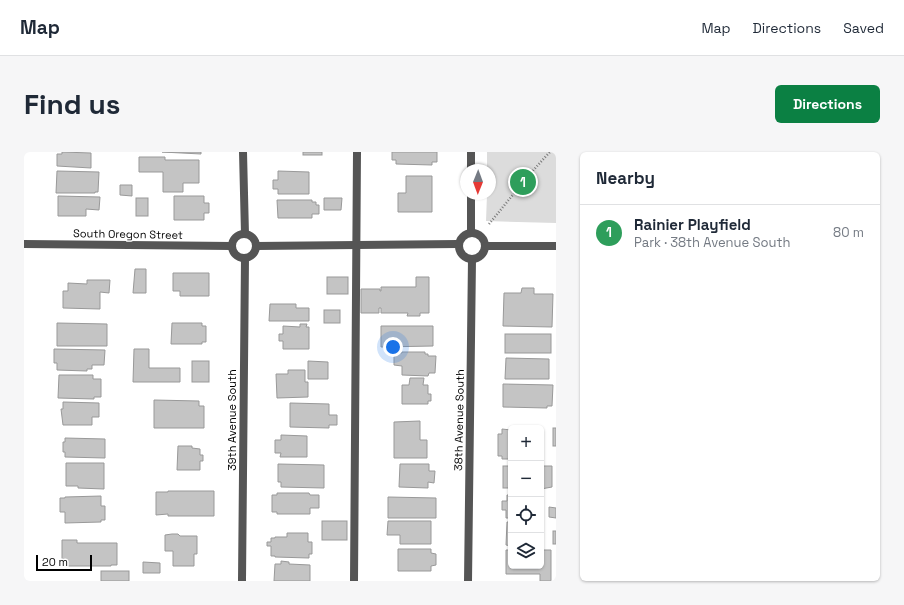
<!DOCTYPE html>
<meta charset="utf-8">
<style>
body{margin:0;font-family:"Space Grotesk",sans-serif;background:#f6f6f7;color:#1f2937}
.controls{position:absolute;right:12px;bottom:12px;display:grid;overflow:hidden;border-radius:6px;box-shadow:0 1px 3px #0004}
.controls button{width:36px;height:36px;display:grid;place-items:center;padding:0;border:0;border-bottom:1px solid #e0e1e3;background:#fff;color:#1f2937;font:20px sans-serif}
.compass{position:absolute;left:436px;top:12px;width:36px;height:36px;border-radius:50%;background:#fff;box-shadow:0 1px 3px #0004;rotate:181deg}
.scale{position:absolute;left:12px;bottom:10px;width:56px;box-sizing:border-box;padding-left:4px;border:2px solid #000;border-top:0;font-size:11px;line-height:14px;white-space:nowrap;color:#000;-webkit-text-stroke:3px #fff;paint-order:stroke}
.you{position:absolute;left:369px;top:195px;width:14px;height:14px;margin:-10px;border:3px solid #fff;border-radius:50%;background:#1a73e8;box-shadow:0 0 0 6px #1a73e833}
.badge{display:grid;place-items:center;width:26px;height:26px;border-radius:50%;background:#0b8043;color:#fff;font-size:13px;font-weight:700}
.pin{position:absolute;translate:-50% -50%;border:2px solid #fff;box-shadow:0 1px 4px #0006}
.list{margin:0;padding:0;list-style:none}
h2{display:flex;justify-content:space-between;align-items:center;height:52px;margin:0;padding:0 16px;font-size:17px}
h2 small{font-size:13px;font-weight:400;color:#747a83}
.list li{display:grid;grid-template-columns:26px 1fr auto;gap:12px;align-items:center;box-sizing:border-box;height:56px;padding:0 16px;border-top:1px solid #e0e1e3}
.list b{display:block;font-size:15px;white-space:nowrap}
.list p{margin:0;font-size:13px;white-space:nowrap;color:#747a83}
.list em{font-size:13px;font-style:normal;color:#747a83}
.icon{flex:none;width:22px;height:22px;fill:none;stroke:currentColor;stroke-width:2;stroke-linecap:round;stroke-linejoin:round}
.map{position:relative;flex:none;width:532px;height:429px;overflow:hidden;border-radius:6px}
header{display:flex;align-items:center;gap:24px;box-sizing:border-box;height:56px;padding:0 20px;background:#fff;border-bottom:1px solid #e0e1e3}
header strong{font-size:19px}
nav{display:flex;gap:22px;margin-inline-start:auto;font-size:14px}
.intro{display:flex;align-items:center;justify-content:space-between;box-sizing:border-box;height:96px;padding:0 24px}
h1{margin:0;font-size:28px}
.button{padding:10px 18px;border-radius:6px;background:#0b8043;color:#fff;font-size:14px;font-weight:700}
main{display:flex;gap:24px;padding:0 24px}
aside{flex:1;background:#fff;border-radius:6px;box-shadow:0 1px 3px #0004}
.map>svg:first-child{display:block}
</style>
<header>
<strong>Map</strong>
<nav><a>Map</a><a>Directions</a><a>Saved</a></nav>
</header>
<div class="intro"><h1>Find us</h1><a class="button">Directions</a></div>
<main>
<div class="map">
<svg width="532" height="429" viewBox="0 0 532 429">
<rect width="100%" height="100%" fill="#fff"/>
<path fill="#dcdcdc" d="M 463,0 L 532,0 L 532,71 L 462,69 L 463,42 L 466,42 L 466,18 L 463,18 Z"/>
<g fill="#c4c4c4" stroke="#999">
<path d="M 38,0 L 67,1 L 67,16 L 33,14 L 33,2 L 38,2 Z"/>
<path d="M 138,0 L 177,0 L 177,2 Z"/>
<rect x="279" y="0" width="19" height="3"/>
<path d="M 368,0 L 413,0 L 413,10 L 408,10 L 408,13 L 372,12 L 372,8 L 368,8 Z"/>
<path d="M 115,5 L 141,5 L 141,8 L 175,8 L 175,31 L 159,31 L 159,40 L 139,40 L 139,20 L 115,20 Z"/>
<path d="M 33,19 L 75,20 L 74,40 L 71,40 L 71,41 L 32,41 Z"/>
<path d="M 254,19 L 285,20 L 285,42 L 254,42 L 254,37 L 249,37 L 249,28 L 254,28 Z"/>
<path d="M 382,24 L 408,24 L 408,60 L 374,60 L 374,41 L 382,41 Z"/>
<path d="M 96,33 L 108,33 L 108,44 L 96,43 Z"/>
<path d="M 34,44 L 76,45 L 75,58 L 62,57 L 62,64 L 34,64 Z"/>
<path d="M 150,44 L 180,44 L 180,51 L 185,51 L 185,61 L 180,61 L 180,68 L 150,68 Z"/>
<rect x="112" y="46" width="12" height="18"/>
<path d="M 300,46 L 318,46 L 317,58 L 300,58 Z"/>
<path d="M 253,48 L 288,48 L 288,50 L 292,50 L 292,53 L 295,53 L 295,62 L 288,62 L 288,66 L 254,66 Z"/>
<path d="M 111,117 L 122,117 L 122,141 L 109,141 Z"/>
<path d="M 149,121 L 185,121 L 185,144 L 156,144 L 156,139 L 149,139 Z"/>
<rect x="303" y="125" width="21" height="17"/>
<path d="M 392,125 L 405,125 L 405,161 L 396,161 L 396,164 L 383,164 L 384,161 L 357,161 L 357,156 L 355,156 L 355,161 L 337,161 L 337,137 L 356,137 L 356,139 L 357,139 L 357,135 L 392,135 Z"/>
<path d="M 63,128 L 86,128 L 85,141 L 76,140 L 76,157 L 39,156 L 39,139 L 44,139 L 44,131 L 63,132 Z"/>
<path d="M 498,136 L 510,136 L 510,142 L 529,142 L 528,175 L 479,174 L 480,141 L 497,141 Z"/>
<path d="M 246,152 L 272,152 L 272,156 L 285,156 L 285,169 L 245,169 Z"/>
<rect x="300" y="158" width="16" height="13"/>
<path d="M 33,171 L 83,172 L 83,194 L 33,194 Z"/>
<path d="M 148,171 L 178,171 L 178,174 L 182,174 L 182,190 L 178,190 L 178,192 L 147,192 Z"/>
<path d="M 276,172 L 283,172 L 282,175 L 285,175 L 285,197 L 259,197 L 259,189 L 255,189 L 255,182 L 259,182 L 259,174 L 276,175 Z"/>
<path d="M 357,174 L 409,174 L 409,194 L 357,195 Z"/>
<rect x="481" y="182" width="46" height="19"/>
<path d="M 30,197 L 81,198 L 80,213 L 68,213 L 68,217 L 63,217 L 63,219 L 33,218 L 33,211 L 30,211 Z"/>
<path d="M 110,197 L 125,197 L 125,216 L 156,216 L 156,230 L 109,230 Z"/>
<path d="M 378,200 L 401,200 L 401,202 L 404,202 L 404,204 L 412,204 L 411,221 L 405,221 L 404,224 L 378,223 L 378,214 L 370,213 L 370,201 L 378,201 Z"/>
<path d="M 482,206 L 525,207 L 525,227 L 481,227 Z"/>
<rect x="168" y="209" width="17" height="21"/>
<path d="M 284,209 L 304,210 L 304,227 L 284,227 Z"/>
<path d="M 264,218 L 281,218 L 281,230 L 284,230 L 284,245 L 253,246 L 252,222 L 264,222 Z"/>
<path d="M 35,223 L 69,223 L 69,227 L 77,227 L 77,245 L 70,245 L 70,247 L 34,246 Z"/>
<path d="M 386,226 L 400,226 L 399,233 L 404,233 L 404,242 L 407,242 L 407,249 L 404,249 L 404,252 L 378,252 L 378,233 L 385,233 Z"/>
<path d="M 479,232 L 529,233 L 528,254 L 523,254 L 523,256 L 479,255 Z"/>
<path d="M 130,248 L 175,249 L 175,254 L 180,254 L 180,276 L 130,276 Z"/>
<path d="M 39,250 L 75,251 L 75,265 L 68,265 L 68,273 L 39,273 L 37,257 L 39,257 Z"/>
<path d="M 266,251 L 305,252 L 305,263 L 313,263 L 313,273 L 305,273 L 305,276 L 266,275 Z"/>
<path d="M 396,269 L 396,288 L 403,288 L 403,306 L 370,306 L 370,270 Z"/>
<rect x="529" y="276" width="3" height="18"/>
<path d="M 478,277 L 487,278 L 487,307 L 478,307 L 478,304 L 474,304 L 474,282 L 478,282 Z"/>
<path d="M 257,283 L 283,284 L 283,305 L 256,305 L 257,301 L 251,301 L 251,288 L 257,288 Z"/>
<path d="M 41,286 L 81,287 L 81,306 L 41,305 L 41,300 L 39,300 L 39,290 L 41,290 Z"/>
<path d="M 154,294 L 168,294 L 168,296 L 176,297 L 176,303 L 179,303 L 179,309 L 176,309 L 176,318 L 153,318 Z"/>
<path d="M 42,311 L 80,311 L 80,337 L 54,336 L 54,334 L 42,334 Z"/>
<path d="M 254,312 L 300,313 L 300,336 L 257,335 L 257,330 L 254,330 Z"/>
<path d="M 376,312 L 405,312 L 405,319 L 411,319 L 410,331 L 404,330 L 404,336 L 375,335 Z"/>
<rect x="479" y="314" width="8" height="22"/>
<path d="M 517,314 L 528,314 L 528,335 L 517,337 Z"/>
<path d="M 144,339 L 190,339 L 190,364 L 144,364 L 144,362 L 132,363 L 132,340 L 144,340 Z"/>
<path d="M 253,341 L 285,341 L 286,343 L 295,343 L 295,356 L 286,356 L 286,362 L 253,362 L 253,360 L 248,360 L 248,343 L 253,343 Z"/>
<path d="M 483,343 L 487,343 L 487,366 L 482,366 L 482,358 L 478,358 L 478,349 L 483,349 Z"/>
<path d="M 77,344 L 77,354 L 81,354 L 81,368 L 77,368 L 77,370 L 41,371 L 41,360 L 36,360 L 36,346 L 41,346 L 41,345 Z"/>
<path d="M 364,345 L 412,346 L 412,366 L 364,366 Z"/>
<path d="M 525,355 L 532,356 L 532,366 L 525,365 Z"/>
<rect x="298" y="369" width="25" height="19"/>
<path d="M 364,369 L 407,369 L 407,392 L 376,392 L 376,383 L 363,383 Z"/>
<path d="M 483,370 L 487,370 L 487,394 L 482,393 Z"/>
<rect x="529" y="379" width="3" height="13"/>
<path d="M 263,381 L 284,381 L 284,390 L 288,390 L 288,402 L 285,402 L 285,406 L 251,405 L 251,404 L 247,404 L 247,394 L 243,394 L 243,390 L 247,390 L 247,386 L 251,386 L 251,385 L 263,385 Z"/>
<path d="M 148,382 L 154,382 L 156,384 L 173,384 L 173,402 L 170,402 L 170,414 L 149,414 L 149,399 L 141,399 L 141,383 Z"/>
<path d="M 38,388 L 53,388 L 53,391 L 93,391 L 93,413 L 87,413 L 87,414 L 38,414 Z"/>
<path d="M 374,397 L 407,397 L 407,401 L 412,402 L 412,413 L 407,414 L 407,419 L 374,419 Z"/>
<path d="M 482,398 L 487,398 L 487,414 L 517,414 L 517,398 L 527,398 L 527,429 L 516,429 L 516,422 L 482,422 Z"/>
<path d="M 257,409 L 265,410 L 265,412 L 286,413 L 286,429 L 250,429 L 251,412 L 257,412 Z"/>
<path d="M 119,410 L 136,411 L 136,421 L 119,421 Z"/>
<rect x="77" y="419" width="28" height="10"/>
</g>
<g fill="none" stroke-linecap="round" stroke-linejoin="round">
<path stroke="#777" stroke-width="2.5" stroke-dasharray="1 2" stroke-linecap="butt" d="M 465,72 C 485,48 504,23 526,0"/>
<path stroke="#555" stroke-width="8" d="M 330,429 L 333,0"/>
<g stroke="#555" stroke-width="8">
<path d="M 219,0 L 221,82"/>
<path d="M 447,0 L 447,18"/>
<path d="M 447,42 L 447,81"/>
<circle cx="448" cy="94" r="13"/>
<circle cx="220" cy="94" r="12"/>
<path d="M 0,92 L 208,94"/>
<path d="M 232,94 L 434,92"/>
<path d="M 461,94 L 532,94"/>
<path d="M 218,429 L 221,106"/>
<path d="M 444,429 L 448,107"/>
</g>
</g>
<g text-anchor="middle" stroke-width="3" stroke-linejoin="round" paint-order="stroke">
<g font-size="11" fill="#000" stroke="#fff">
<text transform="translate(104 82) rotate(1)" y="4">South Oregon Street</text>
<text transform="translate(208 268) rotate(-90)" y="4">39th Avenue South</text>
<text transform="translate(435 268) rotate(-89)" y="4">38th Avenue South</text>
</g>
</g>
</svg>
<div class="controls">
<button>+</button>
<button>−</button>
<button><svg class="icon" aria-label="locate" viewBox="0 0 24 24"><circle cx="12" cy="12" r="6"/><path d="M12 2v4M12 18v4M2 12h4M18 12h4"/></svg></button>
<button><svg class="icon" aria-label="layers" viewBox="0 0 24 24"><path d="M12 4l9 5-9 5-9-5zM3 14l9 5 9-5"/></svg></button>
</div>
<svg class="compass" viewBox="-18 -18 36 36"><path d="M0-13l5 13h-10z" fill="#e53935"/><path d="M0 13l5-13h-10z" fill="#747a83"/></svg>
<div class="scale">20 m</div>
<div class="you"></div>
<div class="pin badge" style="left:499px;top:30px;background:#2e9e5b">1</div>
</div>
<aside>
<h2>Nearby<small></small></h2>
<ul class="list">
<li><span class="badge" style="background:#2e9e5b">1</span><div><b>Rainier Playfield</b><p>Park · 38th Avenue South</p></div><em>80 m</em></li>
</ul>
</aside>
</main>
